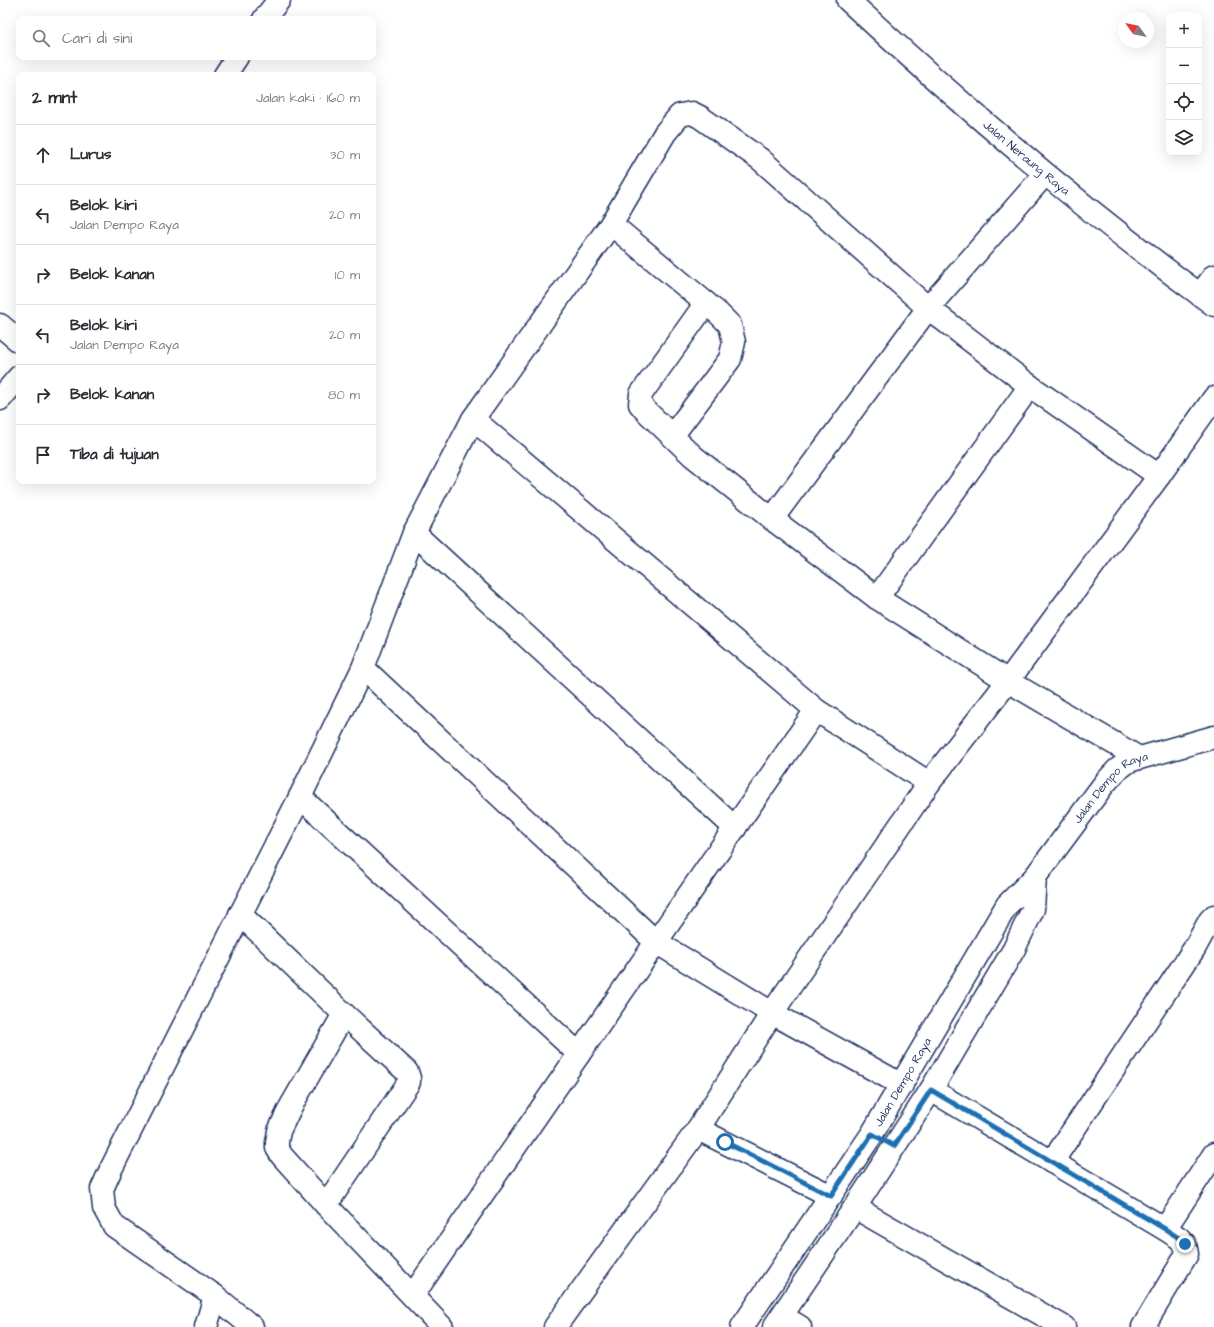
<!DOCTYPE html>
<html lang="id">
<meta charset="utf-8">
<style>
body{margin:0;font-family:"Architects Daughter",sans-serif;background:#f7f7f7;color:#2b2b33}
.controls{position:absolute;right:12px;top:12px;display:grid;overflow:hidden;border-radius:8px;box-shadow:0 4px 16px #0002}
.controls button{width:36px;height:36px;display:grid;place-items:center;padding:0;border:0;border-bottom:1px solid #e1e1e2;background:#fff;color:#2b2b33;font:20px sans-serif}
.compass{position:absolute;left:1118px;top:12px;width:36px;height:36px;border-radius:50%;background:#fff;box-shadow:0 4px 16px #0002;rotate:303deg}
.stop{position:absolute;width:12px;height:12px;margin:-9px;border:3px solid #1f6fb2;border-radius:50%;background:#fff}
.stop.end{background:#1f6fb2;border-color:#fff;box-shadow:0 1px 4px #0008}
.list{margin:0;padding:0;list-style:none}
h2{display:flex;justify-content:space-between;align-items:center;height:52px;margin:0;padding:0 16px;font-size:17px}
h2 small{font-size:13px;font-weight:400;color:#7c7c81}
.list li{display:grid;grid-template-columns:26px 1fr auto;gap:12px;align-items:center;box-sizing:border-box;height:60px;padding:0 16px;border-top:1px solid #e1e1e2}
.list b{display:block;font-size:15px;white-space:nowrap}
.list p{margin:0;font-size:13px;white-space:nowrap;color:#7c7c81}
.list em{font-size:13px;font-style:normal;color:#7c7c81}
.icon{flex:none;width:22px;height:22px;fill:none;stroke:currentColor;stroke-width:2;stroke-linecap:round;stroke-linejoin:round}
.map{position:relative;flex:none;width:1214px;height:1327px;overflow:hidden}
.search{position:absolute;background:#fff;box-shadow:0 4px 16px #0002;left:16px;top:16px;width:360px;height:44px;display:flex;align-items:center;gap:10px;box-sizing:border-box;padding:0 14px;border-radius:8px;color:#7c7c81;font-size:15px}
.panel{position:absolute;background:#fff;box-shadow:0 4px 16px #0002;left:16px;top:72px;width:360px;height:412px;border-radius:8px}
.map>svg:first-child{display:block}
</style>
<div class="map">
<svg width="1214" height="1327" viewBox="0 0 1214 1327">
<rect width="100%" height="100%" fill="#fff"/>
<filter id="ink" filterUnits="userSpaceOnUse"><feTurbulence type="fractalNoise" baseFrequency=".025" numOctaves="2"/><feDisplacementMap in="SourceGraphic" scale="8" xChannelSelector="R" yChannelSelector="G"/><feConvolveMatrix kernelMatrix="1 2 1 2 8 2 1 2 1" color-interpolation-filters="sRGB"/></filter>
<g filter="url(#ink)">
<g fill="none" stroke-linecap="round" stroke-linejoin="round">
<g stroke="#1b2f5e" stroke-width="25">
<g id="street">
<path id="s1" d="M 848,0 C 964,108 1086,212 1214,305"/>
<path d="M 264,19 L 279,0"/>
<path d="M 225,75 L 237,57"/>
<path d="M 611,224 L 719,314 L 730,325 L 734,342 L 730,359 L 672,436 L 693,456 L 772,519 L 877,598 L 1008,681 L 1139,758"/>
<path d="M 1200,295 L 1214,276"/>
<path d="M 0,325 L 19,341"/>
<path d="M 0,399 L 19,377"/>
<path d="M 473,419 L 816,710 L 929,783"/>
<path d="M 672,436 L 645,410 L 640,404 L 641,394 L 706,303"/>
<path d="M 772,519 L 928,308 L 1045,174"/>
<path d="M 414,533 L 735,828"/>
<path d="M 877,598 L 1030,386"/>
<path d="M 363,668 L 656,942 L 772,1013 L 902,1085"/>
<path d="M 300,797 L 579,1054"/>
<path d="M 240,914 L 344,1014 L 407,1072 L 409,1078 L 409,1082 L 326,1205"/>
<path d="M 344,1014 L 291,1106 L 279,1131 L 277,1142 L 277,1148 L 282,1156 L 326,1205 L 442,1327"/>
<path d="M 931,1090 L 1165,1229 L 1179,1238 L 1185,1244 L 1187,1254 L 1143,1327"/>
<path d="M 698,1129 L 831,1196"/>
<path d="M 1052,1162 L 1194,949 L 1210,920 L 1214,916"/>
<path d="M 855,1207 L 866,1214 L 1064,1327"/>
<path d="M 1165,1229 L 1214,1154"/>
<path d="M 413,1295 L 816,710"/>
<path d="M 782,1316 L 800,1327"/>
<path d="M 206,1327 L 215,1296"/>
<path d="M 252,1327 L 215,1296 L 114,1226 L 104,1208 L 102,1189 L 111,1169 L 300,797 L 363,668 L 414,533 L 473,419 L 611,224 L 665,133 L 680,115 L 692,113 L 700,117 L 760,159 L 928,308 L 1030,386 L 1159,476"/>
<path d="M 555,1327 L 698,1129 L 772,1013 L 929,783 L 1008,681 L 1159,476 L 1214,398"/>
</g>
</g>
<g stroke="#1b2f5e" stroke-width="25">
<g id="secondary">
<path id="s2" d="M 742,1327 L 872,1134 L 1007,905 L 1035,877 L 1104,784 L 1117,770 L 1129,761 L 1214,737"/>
<path d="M 774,1327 L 855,1207 L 931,1090 L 1014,949 L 1033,909 L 1035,877"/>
</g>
</g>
<use href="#street" stroke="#fff" stroke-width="22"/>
<use href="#secondary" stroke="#fff" stroke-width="22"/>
</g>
</g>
<g fill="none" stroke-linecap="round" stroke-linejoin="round" filter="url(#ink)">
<path stroke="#1f6fb2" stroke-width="5" d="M 725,1142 L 831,1196 L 872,1134 L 894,1146 L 931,1090 L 1165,1229 L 1179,1238 L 1185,1244"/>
</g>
<g text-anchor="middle" stroke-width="3" stroke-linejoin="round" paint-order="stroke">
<g font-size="12" fill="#1b2f5e" stroke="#fff">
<text dy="4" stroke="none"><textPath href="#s1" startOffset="238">Jalan Neraung Raya</textPath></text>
<text dy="4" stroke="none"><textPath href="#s2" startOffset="657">Jalan Dempo Raya</textPath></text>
<text dy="4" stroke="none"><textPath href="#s2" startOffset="293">Jalan Dempo Raya</textPath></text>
</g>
</g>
</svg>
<div class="controls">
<button>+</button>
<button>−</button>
<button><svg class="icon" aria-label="locate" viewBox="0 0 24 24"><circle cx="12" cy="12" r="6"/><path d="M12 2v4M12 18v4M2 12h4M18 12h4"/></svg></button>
<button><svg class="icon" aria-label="layers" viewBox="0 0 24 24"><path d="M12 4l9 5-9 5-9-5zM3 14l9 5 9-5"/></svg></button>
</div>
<svg class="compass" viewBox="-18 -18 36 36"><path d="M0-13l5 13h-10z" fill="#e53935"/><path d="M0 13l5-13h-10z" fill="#7c7c81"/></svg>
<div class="stop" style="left:725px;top:1142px"></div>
<div class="stop end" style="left:1185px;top:1244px"></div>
<div class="search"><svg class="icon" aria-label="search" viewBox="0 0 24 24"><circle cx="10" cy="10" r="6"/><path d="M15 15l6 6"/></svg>Cari di sini</div>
<section class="panel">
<h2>2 mnt<small>Jalan kaki · 160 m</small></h2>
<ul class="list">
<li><svg class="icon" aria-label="ahead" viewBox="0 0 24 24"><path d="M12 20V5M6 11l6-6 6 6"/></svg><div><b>Lurus</b></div><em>30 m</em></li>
<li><svg class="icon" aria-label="left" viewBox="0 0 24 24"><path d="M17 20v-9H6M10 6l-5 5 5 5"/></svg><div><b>Belok kiri</b><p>Jalan Dempo Raya</p></div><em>20 m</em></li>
<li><svg class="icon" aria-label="right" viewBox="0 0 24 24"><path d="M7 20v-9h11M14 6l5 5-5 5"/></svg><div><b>Belok kanan</b></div><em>10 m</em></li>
<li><svg class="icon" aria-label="left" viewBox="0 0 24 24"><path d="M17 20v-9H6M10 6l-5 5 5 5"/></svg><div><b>Belok kiri</b><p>Jalan Dempo Raya</p></div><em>20 m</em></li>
<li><svg class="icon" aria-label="right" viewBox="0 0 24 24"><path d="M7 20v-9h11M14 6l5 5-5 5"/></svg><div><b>Belok kanan</b></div><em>80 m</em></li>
<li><svg class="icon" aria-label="arrive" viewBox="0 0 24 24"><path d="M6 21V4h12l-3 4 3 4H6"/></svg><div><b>Tiba di tujuan</b></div></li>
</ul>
</section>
</div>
